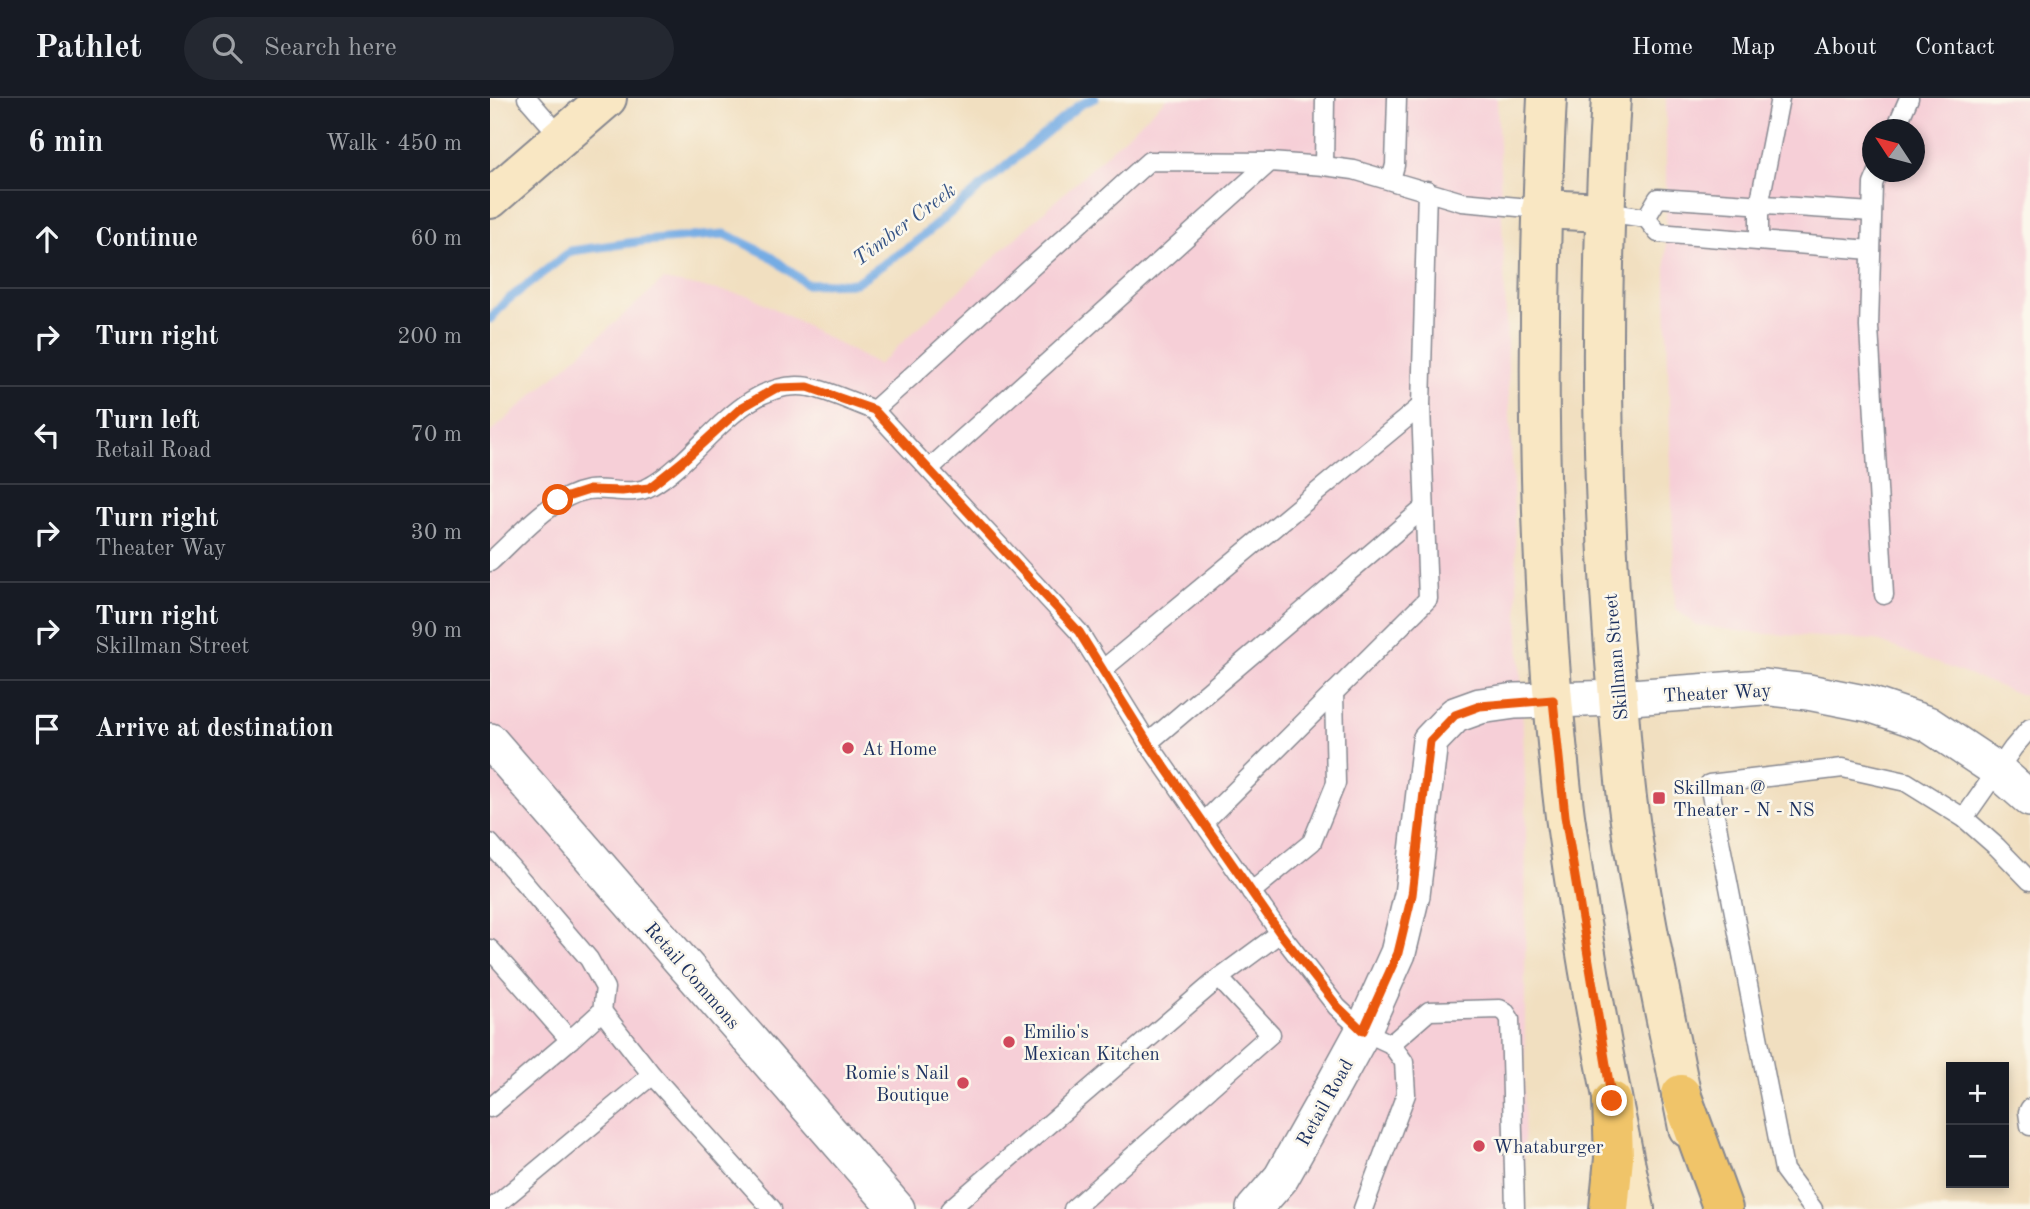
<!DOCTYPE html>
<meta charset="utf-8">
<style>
body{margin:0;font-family:"Old Standard TT",serif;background:#242831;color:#f1f3f6}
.controls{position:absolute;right:21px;bottom:21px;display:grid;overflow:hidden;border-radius:0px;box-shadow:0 4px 10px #0003}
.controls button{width:63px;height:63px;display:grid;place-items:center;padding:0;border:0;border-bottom:2px solid #363941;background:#171b24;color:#f1f3f6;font:35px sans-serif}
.compass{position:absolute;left:1372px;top:21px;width:63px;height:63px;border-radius:50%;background:#171b24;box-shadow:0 4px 10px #0003;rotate:306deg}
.stop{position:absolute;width:21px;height:21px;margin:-16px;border:5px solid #ea580c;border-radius:50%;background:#fff}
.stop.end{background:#ea580c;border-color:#fff;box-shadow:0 2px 7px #0008}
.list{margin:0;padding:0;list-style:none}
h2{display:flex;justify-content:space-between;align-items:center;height:91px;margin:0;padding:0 28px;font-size:30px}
h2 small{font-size:23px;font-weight:400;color:#9ea1a6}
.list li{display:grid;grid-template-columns:46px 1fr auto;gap:21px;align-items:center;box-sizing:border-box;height:98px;padding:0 28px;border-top:2px solid #363941}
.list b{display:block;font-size:26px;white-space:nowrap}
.list p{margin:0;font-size:23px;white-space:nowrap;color:#9ea1a6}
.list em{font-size:23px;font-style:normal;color:#9ea1a6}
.icon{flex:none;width:38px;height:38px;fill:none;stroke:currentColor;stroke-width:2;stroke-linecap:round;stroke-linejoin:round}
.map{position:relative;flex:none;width:1540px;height:1111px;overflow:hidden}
header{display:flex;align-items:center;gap:42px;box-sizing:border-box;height:98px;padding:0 35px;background:#171b24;border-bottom:2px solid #363941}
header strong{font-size:33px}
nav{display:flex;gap:38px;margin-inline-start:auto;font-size:24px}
.search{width:490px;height:63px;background:#242831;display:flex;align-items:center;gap:18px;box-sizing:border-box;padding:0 24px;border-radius:38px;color:#9ea1a6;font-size:26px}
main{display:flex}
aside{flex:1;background:#171b24}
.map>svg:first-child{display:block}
</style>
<header>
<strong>Pathlet</strong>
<div class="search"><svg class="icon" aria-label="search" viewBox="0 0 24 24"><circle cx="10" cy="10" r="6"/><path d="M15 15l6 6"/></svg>Search here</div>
<nav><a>Home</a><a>Map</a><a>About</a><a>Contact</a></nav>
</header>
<main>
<aside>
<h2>6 min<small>Walk · 450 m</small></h2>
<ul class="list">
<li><svg class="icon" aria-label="ahead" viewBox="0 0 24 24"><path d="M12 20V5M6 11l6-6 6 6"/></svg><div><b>Continue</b></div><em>60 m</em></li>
<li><svg class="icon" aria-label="right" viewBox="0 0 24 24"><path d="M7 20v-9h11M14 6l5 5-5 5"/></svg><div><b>Turn right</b></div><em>200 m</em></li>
<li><svg class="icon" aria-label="left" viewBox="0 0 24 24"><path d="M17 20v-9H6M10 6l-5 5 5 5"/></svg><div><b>Turn left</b><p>Retail Road</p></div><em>70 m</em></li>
<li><svg class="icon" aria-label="right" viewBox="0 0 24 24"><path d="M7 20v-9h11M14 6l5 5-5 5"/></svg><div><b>Turn right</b><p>Theater Way</p></div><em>30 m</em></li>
<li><svg class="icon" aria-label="right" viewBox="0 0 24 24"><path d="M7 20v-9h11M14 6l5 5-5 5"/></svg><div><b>Turn right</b><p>Skillman Street</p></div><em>90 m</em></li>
<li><svg class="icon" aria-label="arrive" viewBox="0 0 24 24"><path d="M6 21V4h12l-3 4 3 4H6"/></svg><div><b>Arrive at destination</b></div></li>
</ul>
</aside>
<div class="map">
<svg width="1540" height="1111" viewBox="0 0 1540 1111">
<rect width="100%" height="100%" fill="#fbf7ec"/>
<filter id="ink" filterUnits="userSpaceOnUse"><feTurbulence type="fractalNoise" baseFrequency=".0143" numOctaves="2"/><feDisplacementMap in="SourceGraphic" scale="14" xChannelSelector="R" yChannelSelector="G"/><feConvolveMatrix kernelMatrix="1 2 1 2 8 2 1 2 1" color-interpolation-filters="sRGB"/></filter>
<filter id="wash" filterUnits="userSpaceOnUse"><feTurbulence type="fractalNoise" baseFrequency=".00686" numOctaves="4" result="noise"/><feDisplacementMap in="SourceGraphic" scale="28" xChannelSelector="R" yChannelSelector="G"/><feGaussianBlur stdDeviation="1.57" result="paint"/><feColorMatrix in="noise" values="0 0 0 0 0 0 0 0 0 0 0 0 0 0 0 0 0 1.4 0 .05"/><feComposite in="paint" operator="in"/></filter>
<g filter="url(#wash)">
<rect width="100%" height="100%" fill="#f1dfc0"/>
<g fill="#f6cfd7" fill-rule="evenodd">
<path d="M 677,0 L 1007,0 L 1036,706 L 1034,1111 L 0,1111 L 0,335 L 173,182 L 261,198 L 388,267 Z"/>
<path d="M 1176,0 L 1540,0 L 1540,600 L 1385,542 L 1262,535 L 1205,527 L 1185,510 L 1176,196 ZM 1382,32 L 1424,32 L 1424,74 L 1382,74 Z"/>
</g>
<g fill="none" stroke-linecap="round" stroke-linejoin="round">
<path stroke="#75ace4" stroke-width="9" d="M 0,221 L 15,204 L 81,153 L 153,143 L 235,136 L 279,157 L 316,186 L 365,185 L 422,147 L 589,7 L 605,0"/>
</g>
</g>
<g filter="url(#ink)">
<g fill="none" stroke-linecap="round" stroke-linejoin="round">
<g stroke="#86878f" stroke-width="21">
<g id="lane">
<path d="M 37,0 L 71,39"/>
<path d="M 1405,32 L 1419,0"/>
<path d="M 834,68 L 835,0"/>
<path d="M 1388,74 L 1383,86 L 1379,229 L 1394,497"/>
<path d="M 901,82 L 905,67 L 907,0"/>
<path d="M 1114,114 L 1156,120 L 1168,135 L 1381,152"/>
<path d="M 1156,120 L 1168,100 L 1382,114"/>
<path d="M 1269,143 L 1269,108 L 1290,0"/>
<path d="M 439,371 L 780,64"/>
<path d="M 0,464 C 28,439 60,399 98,392 C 117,389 143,399 161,388 C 211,360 253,278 319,289 C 340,293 364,305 384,312"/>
<path d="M 612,572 L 931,308"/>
<path d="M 658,645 L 934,410"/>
<path d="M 1474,720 L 1523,650 L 1540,630"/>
<path d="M 713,725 L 938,501 L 931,308 L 937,92"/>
<path d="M 0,745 L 99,861 L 115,890 L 112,913"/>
<path d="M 761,794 L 822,744 L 846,685 L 844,594"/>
<path d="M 0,851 L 80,942 L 0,1010"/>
<path d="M 80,942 L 112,913 L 162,977"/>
<path d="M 901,946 L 939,913 L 1010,911 L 1016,915 L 1020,921 L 1025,1111"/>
<path d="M 1540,1010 L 1538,1014 L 1540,1028"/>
<path d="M 1,1111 L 162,977 L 282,1111"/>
<path d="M 460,1111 L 729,880 L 790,835"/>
<path d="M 583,1111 L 781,936 L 729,880"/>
<path d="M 873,1111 L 916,996 L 914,964 L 901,946 L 873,933 L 847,909 L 790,835 L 658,645 L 589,534 L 384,312 L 659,63 L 780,64 L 834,68 L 864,72 L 972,104 L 1051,111"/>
<path d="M 1323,1111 L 1294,1072 L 1219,686 L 1353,670 L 1416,684 L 1474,720 L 1507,749 L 1540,783"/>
</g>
</g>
<g stroke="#86878f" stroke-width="38">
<g id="street">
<path d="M 0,643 L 407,1111"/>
<path d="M 764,1111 L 791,1080 L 844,986 L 873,933 L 908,855 L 922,797 L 940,643 L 965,617 L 990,608 L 1025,603 L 1128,600 L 1273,589 L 1318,594 L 1379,606 L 1438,626 L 1507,672 L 1540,701"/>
</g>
</g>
<g stroke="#86878f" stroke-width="42">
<g id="secondary">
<path d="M 1057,0 C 1047,193 1046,386 1061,578 C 1065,625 1069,672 1075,718 C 1093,850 1117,981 1145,1111"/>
<path d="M 1121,0 C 1109,192 1110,384 1126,576 C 1130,620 1132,664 1138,708 C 1152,816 1177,923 1198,1030"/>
<path d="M 0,101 L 117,0"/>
<path d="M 1051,111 L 1114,114"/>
</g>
</g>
<g stroke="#86878f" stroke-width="42">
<g id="primary">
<path d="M 1191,996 L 1233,1111"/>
<path d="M 1119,1111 L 1124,1060 L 1122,1003"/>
</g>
</g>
<use href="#lane" stroke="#fff" stroke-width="18"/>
<use href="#street" stroke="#fff" stroke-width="35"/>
<use href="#secondary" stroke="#f9e7c3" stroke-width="38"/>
<use href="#primary" stroke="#f0c469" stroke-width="38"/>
</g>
</g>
<g fill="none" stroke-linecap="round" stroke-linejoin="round" filter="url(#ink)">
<path stroke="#ea580c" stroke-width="9" d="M 68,402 L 99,392 L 132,393 L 159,390 L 193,363 L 251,310 L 286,290 L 318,289 L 384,312 L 589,534 L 658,645 L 790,835 L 848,909 L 873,933 L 908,855 L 922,797 L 940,643 L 965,617 L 990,608 L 1063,602 L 1075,718 L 1122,1003"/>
</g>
<g fill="#d1495b" stroke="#fbf7ec" stroke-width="2.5">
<circle cx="358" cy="650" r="7"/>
<rect x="1162" y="693" width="14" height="14" rx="3.5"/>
<circle cx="519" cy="944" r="7"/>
<circle cx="473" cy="985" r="7"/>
<circle cx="989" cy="1048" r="7"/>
</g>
<g text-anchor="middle" stroke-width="5" stroke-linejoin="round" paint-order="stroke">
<g font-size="19" fill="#1b2f5e" stroke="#fbf7ec">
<text transform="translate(1125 559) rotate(-95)" y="7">Skillman Street</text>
<text transform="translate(1227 594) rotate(-3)" y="7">Theater Way</text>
<text transform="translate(203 877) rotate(49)" y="7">Retail Commons</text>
<text transform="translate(834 1004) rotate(-61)" y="7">Retail Road</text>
</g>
<g font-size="19" fill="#1b2f5e" stroke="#fbf7ec" text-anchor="start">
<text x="372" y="657">At Home</text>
<text x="1183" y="696">Skillman @<tspan x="1183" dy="22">Theater - N - NS</tspan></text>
<text x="533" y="940">Emilio's<tspan x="533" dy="22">Mexican Kitchen</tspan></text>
<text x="459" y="981" text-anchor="end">Romie's Nail<tspan x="459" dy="22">Boutique</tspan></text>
<text x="1003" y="1055">Whataburger</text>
</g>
<g font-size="21" font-style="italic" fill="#365486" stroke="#fbf7ec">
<text transform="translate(414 126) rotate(-37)" y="7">Timber Creek</text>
</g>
</g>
</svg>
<div class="controls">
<button>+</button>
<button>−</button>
</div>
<svg class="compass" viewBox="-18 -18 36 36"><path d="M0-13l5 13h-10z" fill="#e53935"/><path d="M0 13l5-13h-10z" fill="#9ea1a6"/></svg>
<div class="stop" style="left:68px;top:402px"></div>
<div class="stop end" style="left:1122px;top:1003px"></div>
</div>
</main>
